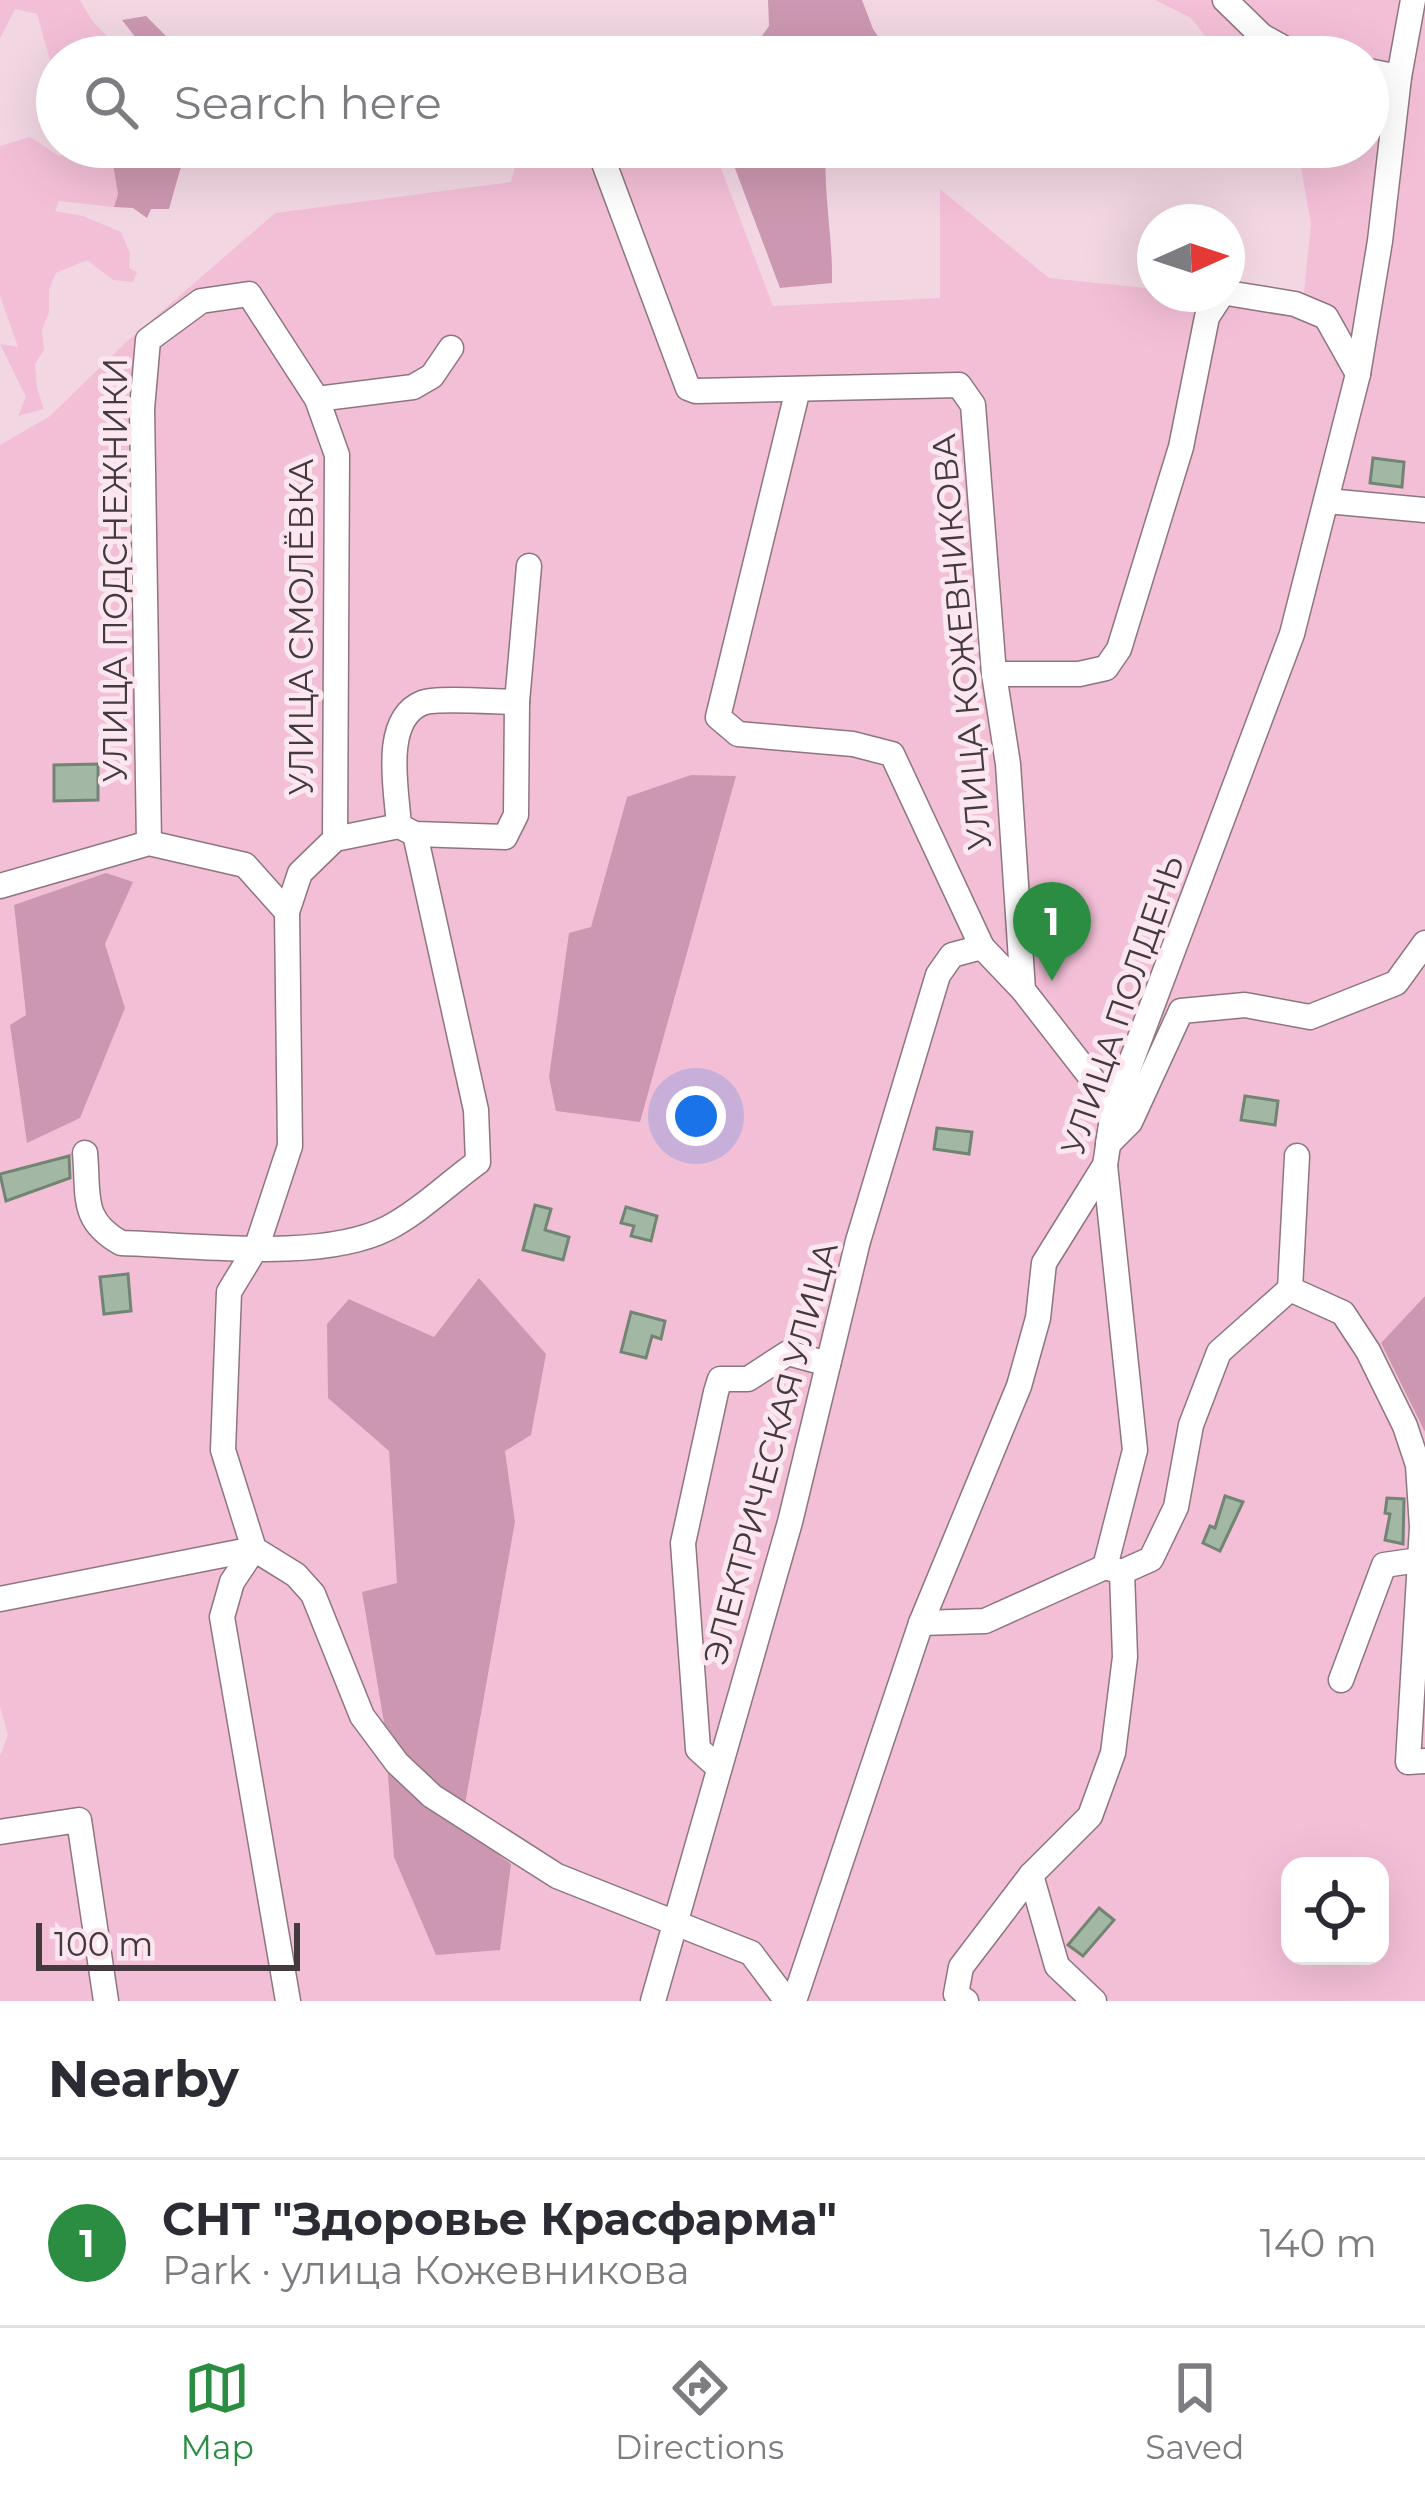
<!DOCTYPE html>
<meta charset="utf-8">
<style>
body{margin:0;font-family:Montserrat,sans-serif;background:#f2f2f3;color:#2b2b33}
.controls{position:absolute;right:36px;bottom:36px;display:grid;overflow:hidden;border-radius:24px;box-shadow:0 12px 48px #0002}
.controls button{width:108px;height:108px;display:grid;place-items:center;padding:0;border:0;border-bottom:3px solid #e1e1e2;background:#fff;color:#2b2b33;font:60px sans-serif}
.compass{position:absolute;left:1137px;top:204px;width:108px;height:108px;border-radius:50%;background:#fff;box-shadow:0 12px 48px #0002;rotate:87deg}
.scale{position:absolute;left:36px;bottom:30px;width:264px;box-sizing:border-box;padding-left:12px;border:6px solid #44393e;border-top:0;font-size:33px;line-height:42px;white-space:nowrap;color:#44393e;-webkit-text-stroke:9px #fce6ef;paint-order:stroke}
.you{position:absolute;left:696px;top:1116px;width:42px;height:42px;margin:-30px;border:9px solid #fff;border-radius:50%;background:#1a73e8;box-shadow:0 0 0 18px #1a73e833}
.badge{display:grid;place-items:center;width:78px;height:78px;border-radius:50%;background:#2b8d41;color:#fff;font-size:39px;font-weight:700}
.pin{position:absolute;translate:-50% -99px;filter:drop-shadow(0 3px 6px #0008)}
.pin::after{content:'';position:absolute;top:63px;width:42px;height:36px;background:inherit;clip-path:polygon(0 0,100% 0,50% 100%)}
.list{margin:0;padding:0;list-style:none}
h2{display:flex;justify-content:space-between;align-items:center;height:156px;margin:0;padding:0 48px;font-size:51px}
h2 small{font-size:39px;font-weight:400;color:#7c7c81}
.list li{display:grid;grid-template-columns:78px 1fr auto;gap:36px;align-items:center;box-sizing:border-box;height:168px;padding:0 48px;border-top:3px solid #e1e1e2}
.list b{display:block;font-size:45px;white-space:nowrap}
.list p{margin:0;font-size:39px;white-space:nowrap;color:#7c7c81}
.list em{font-size:39px;font-style:normal;color:#7c7c81}
.icon{flex:none;width:66px;height:66px;fill:none;stroke:currentColor;stroke-width:2;stroke-linecap:round;stroke-linejoin:round}
.map{position:relative;flex:none;width:1425px;height:2001px;overflow:hidden}
.search{position:absolute;background:#fff;box-shadow:0 12px 48px #0002;left:36px;right:36px;top:36px;height:132px;display:flex;align-items:center;gap:30px;box-sizing:border-box;padding:0 42px;border-radius:66px;color:#7c7c81;font-size:45px}
.sheet{height:324px;background:#fff}
nav{display:flex;justify-content:space-around;align-items:center;box-sizing:border-box;height:168px;border-top:3px solid #e1e1e2;background:#fff;font-size:33px;color:#7c7c81}
nav a{display:grid;justify-items:center;gap:6px}
nav .on{color:#2b8d41}
.map>svg:first-child{display:block}
</style>
<div class="map">
<svg width="1425" height="2001" viewBox="0 0 1425 2001">
<rect width="100%" height="100%" fill="#f2d7e3"/>
<g fill="#f3bfd7" fill-rule="evenodd">
<path d="M 0,0 L 80,0 L 93,22 L 116,45 L 111,57 L 57,57 L 57,126 L 43,87 L 52,67 L 37,14 L 15,9 L 0,38 Z"/>
<path d="M 1155,0 L 1425,0 L 1425,1296 L 1381,1343 L 1425,1432 L 1425,2001 L 0,2001 L 0,1756 L 8,1735 L 0,1707 L 0,445 L 50,416 L 124,344 L 275,213 L 511,182 L 520,147 L 713,147 L 773,306 L 940,298 L 940,189 L 1049,278 L 1155,289 L 1155,294 L 1187,294 L 1302,311 L 1311,224 L 1299,156 L 1292,147 L 1368,147 L 1368,57 L 1222,57 L 1191,18 ZM 627,797 L 640,1122 L 591,928 ZM 132,882 L 105,944 L 125,1008 L 28,1143 L 11,1026 L 26,1015 L 14,905 ZM 480,1279 L 515,1522 L 461,1827 L 384,1723 L 362,1592 L 398,1584 L 389,1451 L 350,1299 L 434,1337 ZM 1290,1866 L 1380,1866 L 1380,1956 L 1290,1956 Z"/>
<path d="M 30,137 L 59,156 L 74,151 L 73,147 L 110,147 L 118,194 L 114,207 L 59,201 L 55,211 L 83,216 L 121,232 L 130,253 L 129,268 L 137,272 L 133,282 L 113,280 L 87,260 L 56,273 L 49,289 L 49,312 L 42,330 L 44,350 L 35,364 L 37,388 L 44,409 L 18,416 L 26,397 L 0,344 L 18,347 L 0,296 L 0,146 Z"/>
</g>
<g fill="#cc98b1">
<path d="M 768,0 L 862,0 L 873,29 L 889,52 L 887,57 L 747,57 L 769,26 Z"/>
<path d="M 146,16 L 181,51 L 211,40 L 231,57 L 111,57 L 116,45 L 133,43 L 136,38 L 122,20 Z"/>
<path d="M 110,147 L 193,147 L 180,170 L 169,209 L 151,209 L 147,218 L 133,208 L 114,207 L 118,194 Z"/>
<path d="M 727,147 L 826,147 C 823,192 833,237 832,283 L 780,288 Z"/>
<path d="M 691,775 L 736,776 L 640,1122 L 556,1111 L 549,1077 L 569,933 L 591,927 L 627,797 Z"/>
<path d="M 106,873 L 133,882 L 105,944 L 125,1008 L 80,1118 L 27,1143 L 10,1025 L 26,1015 L 14,905 Z"/>
<path d="M 479,1278 L 546,1354 L 531,1435 L 505,1451 L 515,1522 L 461,1827 L 511,1864 L 500,1950 L 436,1955 L 394,1857 L 384,1723 L 362,1592 L 397,1583 L 389,1451 L 328,1398 L 327,1324 L 349,1299 L 434,1337 Z"/>
<path d="M 1425,1296 L 1425,1432 L 1381,1343 Z"/>
</g>
<g fill="#a2b7a4" stroke="#728573" stroke-width="3">
<path d="M 1373,458 L 1404,462 L 1402,487 L 1370,483 Z"/>
<path d="M 98,764 L 98,800 L 54,801 L 54,765 Z"/>
<path d="M 1245,1096 L 1278,1101 L 1275,1125 L 1241,1120 Z"/>
<path d="M 937,1128 L 972,1132 L 969,1154 L 934,1149 Z"/>
<path d="M 69,1156 L 70,1178 L 6,1201 L 0,1174 Z"/>
<path d="M 535,1205 L 551,1209 L 545,1230 L 569,1237 L 563,1260 L 523,1250 Z"/>
<path d="M 626,1207 L 657,1216 L 651,1241 L 631,1236 L 634,1226 L 621,1223 Z"/>
<path d="M 128,1274 L 131,1311 L 104,1314 L 100,1277 Z"/>
<path d="M 631,1312 L 665,1321 L 661,1339 L 652,1336 L 646,1358 L 621,1352 Z"/>
<path d="M 1225,1496 L 1243,1502 L 1220,1551 L 1203,1543 L 1210,1526 L 1215,1528 Z"/>
<path d="M 1387,1498 L 1404,1499 L 1403,1544 L 1385,1540 L 1390,1514 L 1385,1513 Z"/>
<path d="M 1099,1908 L 1114,1920 L 1083,1956 L 1068,1945 Z"/>
</g>
<g fill="none" stroke-linecap="round" stroke-linejoin="round">
<g stroke="#8e7581" stroke-width="27">
<g id="minor">
<path d="M 1225,0 L 1262,36 L 1300,57"/>
<path d="M 1368,71 L 1399,77"/>
<path d="M 598,147 L 688,388 L 696,391 L 959,385 L 973,405 L 994,674 L 1008,764 L 1023,990 L 1114,1107 L 1108,1144 L 1130,1122 L 1181,1011 L 1245,1005 L 1310,1017 L 1396,983 L 1425,943"/>
<path d="M 1227,293 L 1295,304 L 1326,317 L 1358,374"/>
<path d="M 798,389 L 718,717 L 738,734 L 853,744 L 892,754 L 982,947 L 1023,990"/>
<path d="M 317,399 L 413,387 L 432,376 L 451,348"/>
<path d="M 1327,501 L 1425,510"/>
<path d="M 529,566 L 517,702 L 516,815 L 505,837 L 415,834 L 399,826 L 335,839 L 300,873 L 287,912 L 290,1146 L 257,1246 L 229,1292 L 223,1450 L 254,1549 L 296,1575 L 313,1594 L 362,1716 L 397,1763 L 432,1796 L 557,1876 L 751,1953 L 787,2001"/>
<path d="M 994,674 L 1079,674 L 1106,668 L 1119,649 L 1181,447 L 1207,317 L 1222,294"/>
<path d="M 399,826 C 397,792 381,720 422,703 C 436,697 498,702 517,702"/>
<path d="M 149,843 L 142,409 L 148,340 L 201,301 L 249,294 L 317,399 L 337,455 L 335,839"/>
<path d="M 0,886 L 149,843 L 245,865 L 287,912"/>
<path d="M 85,1153 C 89,1196 80,1220 121,1243 C 196,1245 322,1262 388,1228 C 419,1212 449,1183 478,1162 L 476,1110 L 415,834"/>
<path d="M 1290,1289 L 1297,1156"/>
<path d="M 254,1549 L 232,1582 L 222,1617 L 288,2001"/>
<path d="M 1105,1567 L 1135,1450 L 1105,1165"/>
<path d="M 0,1599 L 254,1549"/>
<path d="M 921,1623 L 985,1621 L 1105,1567 L 1122,1572 L 1151,1559 L 1176,1507 L 1191,1425 L 1219,1352 L 1290,1289 L 1343,1313 L 1368,1351 L 1405,1426 L 1418,1465 L 1422,1527 L 1408,1762 L 1425,1761"/>
<path d="M 1341,1680 L 1384,1565 L 1419,1560"/>
<path d="M 719,1768 L 698,1749 L 683,1543 L 716,1392 L 720,1379 L 748,1379 L 788,1353 L 828,1364"/>
<path d="M 0,1832 L 79,1820 L 106,2001"/>
<path d="M 1031,1875 L 1057,1966 L 1094,2001"/>
<path d="M 653,2001 L 790,1522 L 858,1241 L 938,975 L 952,955 L 982,947"/>
<path d="M 794,2001 L 921,1623 L 1019,1386 L 1038,1318 L 1044,1263 L 1105,1165 L 1114,1107 L 1292,634 L 1358,374 L 1380,241 L 1399,77 L 1413,0"/>
<path d="M 966,2001 L 956,1994 L 961,1967 L 1031,1875 L 1090,1816 L 1113,1753 L 1125,1657 L 1122,1572"/>
</g>
</g>
<use href="#minor" stroke="#fff" stroke-width="24"/>
</g>
<g text-anchor="middle" stroke-width="10" stroke-linejoin="round" paint-order="stroke">
<g font-size="33" fill="#44393e" stroke="#fce6ef">
<text transform="translate(115 570) rotate(-90)" y="12">УЛИЦА ПОДСНЕЖНИКИ</text>
<text transform="translate(301 627) rotate(-90)" y="12">УЛИЦА СМОЛЁВКА</text>
<text transform="translate(961 642) rotate(-95)" y="12">УЛИЦА КОЖЕВНИКОВА</text>
<text transform="translate(1122 1005) rotate(-71)" y="12">УЛИЦА ПОЛДЕНЬ</text>
<text transform="translate(770 1453) rotate(-75)" y="12">ЭЛЕКТРИЧЕСКАЯ УЛИЦА</text>
</g>
</g>
</svg>
<div class="controls">
<button><svg class="icon" aria-label="locate" viewBox="0 0 24 24"><circle cx="12" cy="12" r="6"/><path d="M12 2v4M12 18v4M2 12h4M18 12h4"/></svg></button>
</div>
<svg class="compass" viewBox="-18 -18 36 36"><path d="M0-13l5 13h-10z" fill="#e53935"/><path d="M0 13l5-13h-10z" fill="#7c7c81"/></svg>
<div class="scale">100 m</div>
<div class="you"></div>
<div class="pin badge" style="left:1052px;top:981px">1</div>
<div class="search"><svg class="icon" aria-label="search" viewBox="0 0 24 24"><circle cx="10" cy="10" r="6"/><path d="M15 15l6 6"/></svg>Search here</div>
</div>
<section class="sheet">
<h2>Nearby<small></small></h2>
<ul class="list">
<li><span class="badge">1</span><div><b>СНТ &quot;Здоровье Красфарма&quot;</b><p>Park · улица Кожевникова</p></div><em>140 m</em></li>
</ul>
</section>
<nav>
<a class="on"><svg class="icon" aria-label="map" viewBox="0 0 24 24"><path d="M3 6l6-2 6 2 6-2v14l-6 2-6-2-6 2zM9 4v14M15 6v14"/></svg>Map</a>
<a><svg class="icon" aria-label="directions" viewBox="0 0 24 24"><path d="M12 3l9 9-9 9-9-9zM9 14v-3h6M13 9l2 2-2 2"/></svg>Directions</a>
<a><svg class="icon" aria-label="saved" viewBox="0 0 24 24"><path d="M7 4h10v16l-5-4-5 4z"/></svg>Saved</a>
</nav>
